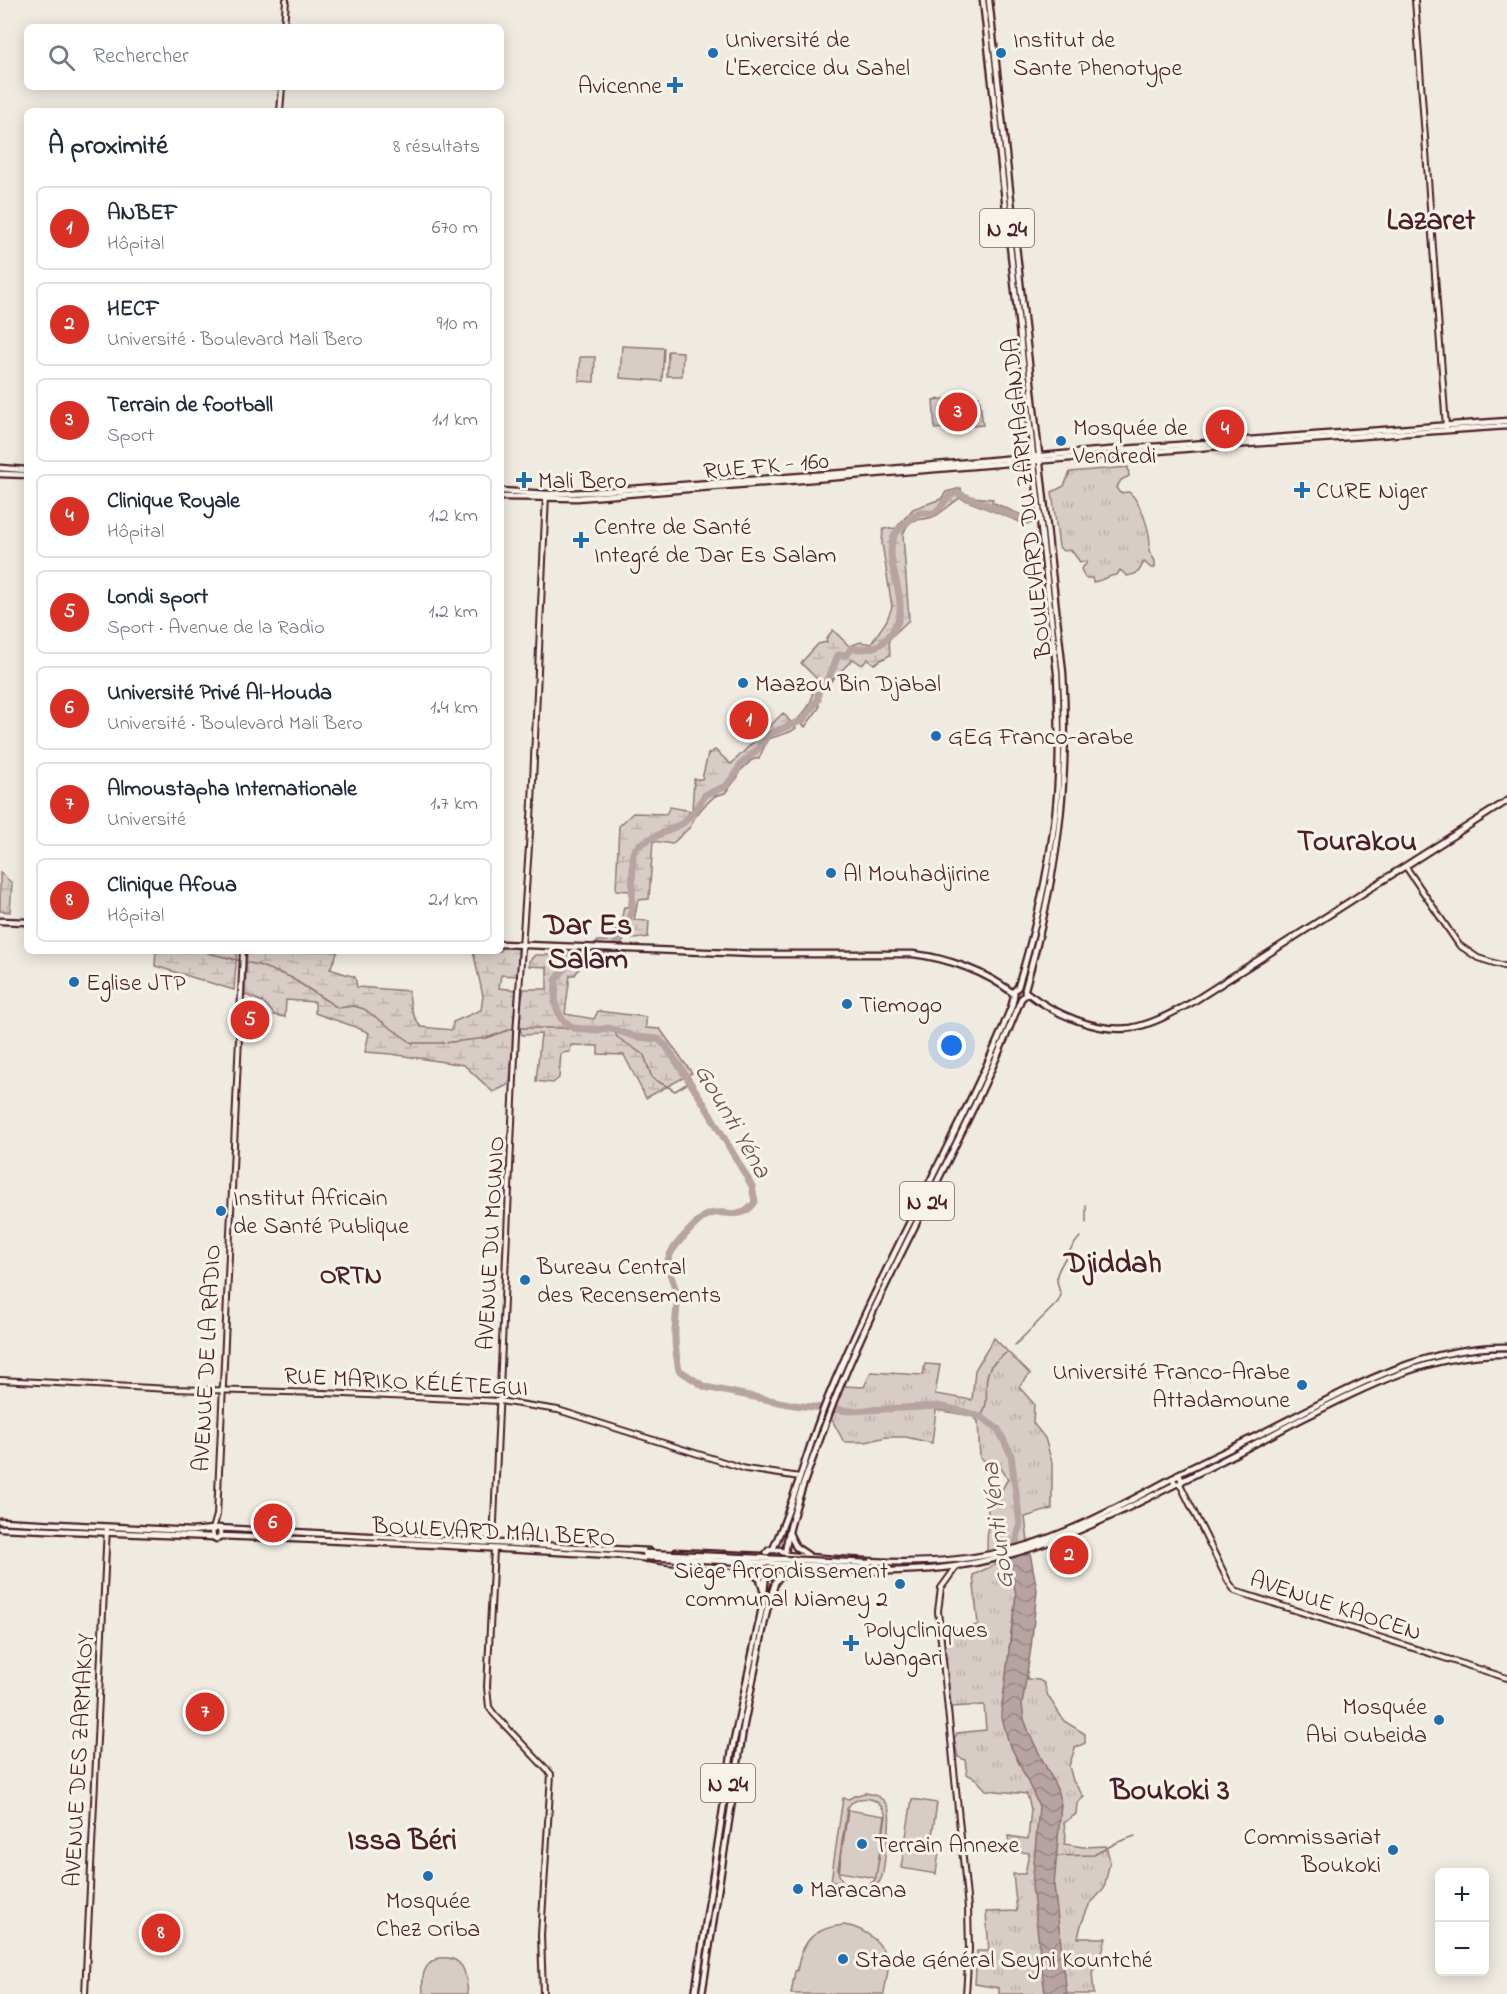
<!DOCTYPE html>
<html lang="fr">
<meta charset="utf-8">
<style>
body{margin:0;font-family:"Indie Flower",sans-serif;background:#f2f2f3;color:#1f2937}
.controls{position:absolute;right:18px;bottom:18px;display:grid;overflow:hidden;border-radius:9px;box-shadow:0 3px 15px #0003}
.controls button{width:54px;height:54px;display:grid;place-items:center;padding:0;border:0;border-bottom:2px solid #e0e1e3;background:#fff;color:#1f2937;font:30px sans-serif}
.you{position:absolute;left:952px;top:1046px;width:21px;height:21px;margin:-15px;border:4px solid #fff;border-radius:50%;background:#1a73e8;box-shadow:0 0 0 9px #1a73e833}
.badge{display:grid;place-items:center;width:39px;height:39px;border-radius:50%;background:#d93025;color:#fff;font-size:20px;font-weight:700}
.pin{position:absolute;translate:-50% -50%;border:3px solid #fff;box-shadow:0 2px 6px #0006}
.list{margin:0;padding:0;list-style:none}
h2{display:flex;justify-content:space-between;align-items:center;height:78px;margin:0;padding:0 24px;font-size:26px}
h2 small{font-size:20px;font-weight:400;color:#747a83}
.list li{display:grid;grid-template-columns:39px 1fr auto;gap:18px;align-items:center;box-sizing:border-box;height:84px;margin:0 12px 12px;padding:0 12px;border:2px solid #e0e1e3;border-radius:9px}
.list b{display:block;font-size:22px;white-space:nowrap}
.list p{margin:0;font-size:20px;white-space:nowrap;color:#747a83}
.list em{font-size:20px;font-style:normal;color:#747a83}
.icon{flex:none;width:33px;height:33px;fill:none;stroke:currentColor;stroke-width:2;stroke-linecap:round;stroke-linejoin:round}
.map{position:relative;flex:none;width:1507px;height:1994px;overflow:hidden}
.search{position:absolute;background:#fff;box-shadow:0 3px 15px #0003;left:24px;top:24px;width:480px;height:66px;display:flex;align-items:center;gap:15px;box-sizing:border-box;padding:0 21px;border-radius:9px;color:#747a83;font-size:22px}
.panel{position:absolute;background:#fff;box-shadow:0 3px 15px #0003;left:24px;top:108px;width:480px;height:846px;border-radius:9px}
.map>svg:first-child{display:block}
</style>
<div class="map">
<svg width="1507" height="1994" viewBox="0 0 1507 1994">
<defs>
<pattern id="grass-tufts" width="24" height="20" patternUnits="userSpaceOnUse" patternTransform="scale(1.5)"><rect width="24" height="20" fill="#d8cdc6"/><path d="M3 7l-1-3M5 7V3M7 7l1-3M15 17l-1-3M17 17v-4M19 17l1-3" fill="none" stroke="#bbb0aa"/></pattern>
<pattern id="wetland-marsh" width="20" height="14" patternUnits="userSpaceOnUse" patternTransform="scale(1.5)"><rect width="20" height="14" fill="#d8cdc6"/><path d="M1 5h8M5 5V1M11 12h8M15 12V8" fill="none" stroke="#bbb0aa"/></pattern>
<pattern id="water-waves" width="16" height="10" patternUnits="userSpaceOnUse" patternTransform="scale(1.5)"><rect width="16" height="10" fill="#b7a4a2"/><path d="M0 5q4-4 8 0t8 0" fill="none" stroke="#978584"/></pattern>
</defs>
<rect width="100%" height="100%" fill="#f0ebe0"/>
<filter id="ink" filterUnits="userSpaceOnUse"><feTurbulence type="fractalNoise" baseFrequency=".0167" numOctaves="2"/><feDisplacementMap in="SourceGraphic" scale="12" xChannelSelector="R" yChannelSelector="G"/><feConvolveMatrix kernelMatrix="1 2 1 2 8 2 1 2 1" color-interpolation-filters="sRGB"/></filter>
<g filter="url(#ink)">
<g fill="url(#grass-tufts)" stroke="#917678" stroke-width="1.5">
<path d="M 1128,467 L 1129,476 L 1121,480 L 1116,488 L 1120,493 L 1129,492 C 1141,502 1153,536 1149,551 L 1155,561 L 1155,568 L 1151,568 L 1144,562 C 1138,571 1142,573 1127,576 L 1120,570 L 1117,575 C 1109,575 1103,581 1093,582 L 1092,578 L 1085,578 L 1081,569 L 1087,563 L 1087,561 L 1080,562 L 1071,550 L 1063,551 L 1059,547 L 1052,492 L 1064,486 L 1070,472 Z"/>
<path d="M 994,1338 L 1030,1374 L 1019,1387 L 1034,1404 L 1033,1423 L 1045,1438 L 1052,1462 L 1052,1509 L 1025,1517 L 1028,1542 L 987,1552 L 988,1507 L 1000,1500 L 1001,1491 L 1008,1479 L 999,1465 L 987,1462 L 980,1458 L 978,1421 L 972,1416 L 936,1410 L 932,1443 L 906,1437 L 886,1437 L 866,1442 L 844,1442 L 831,1418 L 843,1386 L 864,1387 L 871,1372 L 923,1375 L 925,1364 L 940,1365 L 935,1394 L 972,1400 L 975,1370 Z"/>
<path d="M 1009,1558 L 1017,1588 L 1009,1648 L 1028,1679 L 1039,1680 L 1044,1683 L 1048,1696 L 1064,1721 L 1085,1734 L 1085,1743 L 1075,1748 L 1069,1766 L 1073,1781 L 1084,1797 L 1077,1803 L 1076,1814 L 1064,1823 L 1066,1836 L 1064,1844 L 1083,1847 L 1106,1846 L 1110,1861 L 1104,1889 L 1089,1905 L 1081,1925 L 1078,1938 L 1106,1938 L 1100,1961 L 1092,1972 L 1094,1994 L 999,1994 L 999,1988 L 975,1984 L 977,1951 L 989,1951 L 986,1912 L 1017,1911 L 1013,1874 L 1025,1874 L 1029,1853 L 1010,1850 L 1008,1836 L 1028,1839 L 1031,1809 L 1027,1794 L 986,1790 L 976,1779 L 967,1774 L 965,1760 L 958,1757 L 954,1739 L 957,1733 L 986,1730 L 984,1705 L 950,1707 L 941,1632 L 978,1625 L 973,1575 Z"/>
</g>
<g fill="url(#wetland-marsh)" stroke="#917678" stroke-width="1.5">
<path d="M 961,488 L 962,496 L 993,499 L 992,502 L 1033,520 L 1033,523 L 1025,524 L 960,498 C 952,503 945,510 937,515 C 921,524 911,512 903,535 L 909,620 L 889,639 L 890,655 L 874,664 L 868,659 L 862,665 L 853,659 L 816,696 L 819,700 L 819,708 L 805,727 L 798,719 C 807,709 814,702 812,688 L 818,680 L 801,663 L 818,644 L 827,642 L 826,639 L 833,630 L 849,646 L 861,642 L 871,644 L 887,620 L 892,607 L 882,543 L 883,529 L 896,528 L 913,509 L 941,499 L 946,492 Z"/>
<path d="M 783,713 L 796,728 L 790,732 L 768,739 L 759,758 L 752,760 L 739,772 L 738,777 L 725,793 L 715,796 L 703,807 L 695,817 L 690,827 L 672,844 L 653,841 L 649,899 L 638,900 L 634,920 L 649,921 L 648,937 L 635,939 L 627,936 L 620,946 L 597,944 L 597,941 L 608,941 L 609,930 L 619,930 L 624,907 L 629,907 L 630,891 L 616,890 L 619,826 L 633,813 L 666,814 L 670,807 L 692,811 L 694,779 L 702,779 L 708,754 L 715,750 L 731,764 Z"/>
<path d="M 0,873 L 12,883 L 10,912 L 0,911 Z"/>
<path d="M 501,946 L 518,947 L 518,976 L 501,975 L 499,988 L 516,990 L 510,1082 L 506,1086 L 493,1092 L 464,1065 L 391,1054 L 365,1052 L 369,1033 C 352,1024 333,1020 315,1013 L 315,1002 L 286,1000 L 285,1017 L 274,1015 C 267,1003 258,999 245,995 L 247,951 L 338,951 L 330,969 L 355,977 L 357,987 L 409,991 C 410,1006 412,1016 421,1027 L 452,1030 L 453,1022 L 481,1010 L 483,996 L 473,951 L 501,951 Z"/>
<path d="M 573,950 L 613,952 L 612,955 L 587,956 L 575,975 L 570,975 L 565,1014 L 594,1019 L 598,1011 L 646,1017 L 646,1028 L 660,1029 L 692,1073 L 646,1098 L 624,1055 L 598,1054 L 598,1046 L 571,1045 L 570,1052 L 561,1053 L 559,1078 L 553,1083 L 536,1081 L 541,1034 L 522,1035 L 517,1020 L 524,989 L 547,989 L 547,967 L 529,966 L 529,961 L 535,955 L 548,955 L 556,959 L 566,956 Z"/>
<path d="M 156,951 L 237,951 L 234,990 L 155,966 Z"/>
</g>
<g fill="#d8cdc6" stroke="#917678" stroke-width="1.5" fill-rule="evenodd">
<path d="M 622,346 L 664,348 L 662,381 L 620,378 Z"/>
<path d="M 668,351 L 683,352 L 682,376 L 667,376 Z"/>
<path d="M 580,357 L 595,357 L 594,382 L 579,381 Z"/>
<path d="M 979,396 L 983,425 L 935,429 L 933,400 Z"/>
<path d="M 865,1793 C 899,1797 889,1825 886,1849 C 884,1859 885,1872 880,1881 C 875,1888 868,1892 860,1893 C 847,1894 842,1883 831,1881 L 843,1798 L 849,1799 L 854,1796 ZM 859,1799 C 873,1797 882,1803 886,1816 L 876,1877 L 885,1816 L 848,1810 L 839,1872 L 876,1878 C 865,1894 840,1891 838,1869 L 847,1809 L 851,1803 Z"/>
<path d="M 912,1799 L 937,1803 L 930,1849 L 939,1851 L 936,1874 L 901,1868 Z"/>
<path d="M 844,1925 C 865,1928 889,1945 888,1970 C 887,1978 885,1986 884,1994 L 791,1994 L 795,1971 L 797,1971 C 802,1941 813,1928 844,1925 Z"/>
<path d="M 439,1958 C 465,1955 466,1974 468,1994 L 423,1994 C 422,1978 421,1965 439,1958 Z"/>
</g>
<path fill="url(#water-waves)" stroke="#8b6f72" stroke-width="1.5" d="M 1030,1553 L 1037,1590 L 1031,1648 L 1022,1705 L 1024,1719 L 1030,1735 L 1057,1789 L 1061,1804 L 1054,1886 L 1067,1994 L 1045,1994 L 1032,1886 L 1039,1806 L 1008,1740 L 1001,1714 L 1016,1595 L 1009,1558 Z"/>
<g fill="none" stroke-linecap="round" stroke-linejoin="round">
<g stroke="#8b6f72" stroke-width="1.5">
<path d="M 208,953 L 258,965 L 290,977 L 338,1008 L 354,1006 L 364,1009 L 412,1043 L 442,1043 L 487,1038 L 514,1028"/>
<path d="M 519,1028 L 573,1028"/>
<path d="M 614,1030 L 617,1037 L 644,1055 L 652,1078 L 675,1091 L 690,1082"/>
<path d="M 1086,1205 L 1086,1223"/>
<path d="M 1015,1345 L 1058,1302 L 1061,1295 C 1059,1289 1056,1282 1057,1275 C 1059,1267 1074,1243 1080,1237"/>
<path d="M 981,1417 C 992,1400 981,1383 991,1366 C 995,1361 1001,1357 1006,1353"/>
<path d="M 1056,1856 L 1094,1855 L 1118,1842 L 1135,1836"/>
</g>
<path stroke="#b7a4a2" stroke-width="7" d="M 1019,1554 L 1016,1544 L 1020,1524 L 1011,1455 L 998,1429 L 981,1417 L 962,1411 L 938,1406 L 850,1411 L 794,1405 L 705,1387 L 679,1370 C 677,1360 675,1349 675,1338 C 674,1323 679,1307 676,1292 C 674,1280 665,1269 669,1257 C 672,1247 701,1216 710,1214 C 729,1209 741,1222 755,1202 L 752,1186 L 703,1102 L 666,1046 L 658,1039 L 636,1037 L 609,1028 L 597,1030 L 573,1028 L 561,1018 L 555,1004 L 556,980 L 572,959 L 584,953 L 610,954 L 615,944 L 623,937 L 632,909 L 633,853 L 640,844 L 683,823 L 696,809 L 705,795 L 726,786 L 735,775 L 740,765 L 758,749 L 769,734 L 803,720 L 818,700 L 818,692 C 826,685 835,665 838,655 L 848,654 L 851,648 C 860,650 874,649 882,643 C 924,607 878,569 895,534 C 898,530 915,514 919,513 C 923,512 929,514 933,513 C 944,509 944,495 957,493 L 1017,517 L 1033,520"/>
<g stroke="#4a1f2b" stroke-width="8">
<g id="minor">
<path d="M 1415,0 L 1446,427"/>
<path d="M 284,27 L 286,0"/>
<path d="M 280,111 L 282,87"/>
<path d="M 1406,867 L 1459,945 L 1478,958 L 1507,967"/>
<path d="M 0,1380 L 170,1389 L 323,1393 L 500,1401 L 558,1410 L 746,1469 L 800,1477"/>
<path d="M 1180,1484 L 1228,1581 L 1235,1591 L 1507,1678"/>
<path d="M 213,1529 L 217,1515 L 243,951"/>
<path d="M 493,1543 L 516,1034 L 532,803 L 546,495"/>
<path d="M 494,1549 L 487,1687 L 489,1707 L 494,1714 L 551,1774 L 541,1935 L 543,1994"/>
<path d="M 957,1566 L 941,1588 L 938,1611 L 968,1908 L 969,1949 L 966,1994"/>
<path d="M 85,1994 L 107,1527"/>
</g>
</g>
<g stroke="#4a1f2b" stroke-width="9">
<g id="major">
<path d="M 1022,457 L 1031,443"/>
<path d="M 0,468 L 27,470"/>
<path d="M 0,474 L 27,475"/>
<path d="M 501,491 L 547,494 L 590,492 L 856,472 L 1110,450 L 1507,421"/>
<path d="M 501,497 L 577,498 L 1233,445 L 1507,426"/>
<path d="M 0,921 L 27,922"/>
<path d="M 501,944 L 755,954 L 913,954 C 947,958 987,972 1014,994"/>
<path d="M 1026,992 C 1053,1013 1096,1033 1131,1028 C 1153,1024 1172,1013 1191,1003 L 1507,801"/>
<path d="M 1178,1474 C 1209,1459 1241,1444 1272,1428 C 1347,1390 1421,1346 1507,1347"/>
<path d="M 1182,1481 L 1179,1475 L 1173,1478 L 1174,1483 L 1180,1484 L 1182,1481 C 1218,1463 1253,1445 1288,1426 C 1357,1391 1427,1352 1507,1354"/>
<path d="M 0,1521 L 192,1531 L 213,1529"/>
<path d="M 0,1528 L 213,1537"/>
<path d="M 220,1529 L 221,1536 L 216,1539 L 213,1537 L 212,1531 L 217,1528 L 649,1551"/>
<path d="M 789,1533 L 796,1547 L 808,1555"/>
<path d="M 221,1536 L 436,1545 L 628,1556 L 670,1562 L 756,1567 L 775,1577 L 784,1574 L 789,1563"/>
<path d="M 773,1549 C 795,1501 807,1449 827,1400 C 865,1308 911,1221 954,1133 C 972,1097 989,1062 1004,1025 C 1008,1014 1015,1002 1014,991 L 1018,987 C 1034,934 1047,880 1054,825 C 1061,775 1059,724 1057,673 L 983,0"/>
<path d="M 676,1552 L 763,1556"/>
<path d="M 785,1553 C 791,1513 807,1475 821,1436 C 875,1285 963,1148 1021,999 L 1025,995 L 1025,989 C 1056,880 1070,787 1063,673 L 989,0"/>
<path d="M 786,1555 C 862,1562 940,1569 1014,1549 C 1071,1534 1122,1505 1173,1478"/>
<path d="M 744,1568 L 760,1579 L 763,1590"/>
<path d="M 763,1570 L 762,1559 L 769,1550 L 780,1550 L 786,1555"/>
<path d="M 786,1571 C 806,1567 826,1571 845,1571 C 874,1572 904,1571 932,1569 C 1024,1561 1096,1524 1176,1484"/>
<path d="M 695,1994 L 732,1750 L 763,1603 L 766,1573"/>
<path d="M 702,1994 L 744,1724 L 767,1610 L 775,1583 L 780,1576"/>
</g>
</g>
<use href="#minor" stroke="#f7f3e8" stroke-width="4"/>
<use href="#major" stroke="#f7f3e8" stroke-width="4.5"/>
<g stroke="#4a1f2b" stroke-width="9" stroke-linecap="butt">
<g id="major-bridge">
<path d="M 645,1553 L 869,1563"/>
<path d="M 645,1557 L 869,1568"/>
</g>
</g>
<use href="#major-bridge" stroke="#f7f3e8" stroke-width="4.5"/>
</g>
</g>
<g fill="#1f6fb2" stroke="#f7f3e8" stroke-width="2">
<circle cx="713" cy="53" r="6"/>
<circle cx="1001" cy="53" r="6"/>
<path d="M672 76h6v6h6v6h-6v6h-6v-6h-6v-6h6z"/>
<circle cx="1061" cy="441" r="6"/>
<path d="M521 471h6v6h6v6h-6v6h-6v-6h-6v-6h6z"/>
<path d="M1299 481h6v6h6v6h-6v6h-6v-6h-6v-6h6z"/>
<path d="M578 531h6v6h6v6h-6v6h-6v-6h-6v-6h6z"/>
<circle cx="743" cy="683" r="6"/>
<circle cx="936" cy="736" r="6"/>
<circle cx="831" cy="873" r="6"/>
<circle cx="74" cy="982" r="6"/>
<circle cx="847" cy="1004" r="6"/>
<circle cx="221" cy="1211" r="6"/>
<circle cx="525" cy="1280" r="6"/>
<circle cx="1302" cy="1385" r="6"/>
<circle cx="900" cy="1584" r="6"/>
<path d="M848 1634h6v6h6v6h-6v6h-6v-6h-6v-6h6z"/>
<circle cx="1439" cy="1720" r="6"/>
<circle cx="862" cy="1844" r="6"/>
<circle cx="1393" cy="1850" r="6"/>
<circle cx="428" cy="1876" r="6"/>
<circle cx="798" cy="1889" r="6"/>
<circle cx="843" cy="1959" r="6"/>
</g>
<g text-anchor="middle" stroke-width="6" stroke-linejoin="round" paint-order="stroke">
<g fill="#f7f3e8" stroke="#7e5f64" stroke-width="1.5">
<rect x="980" y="209" width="54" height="38" rx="4.5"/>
<rect x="900" y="1182" width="54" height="38" rx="4.5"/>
<rect x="701" y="1764" width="54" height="38" rx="4.5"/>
</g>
<g font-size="22" font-weight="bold" fill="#4a1f2b">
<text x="1007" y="236">N 24</text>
<text x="927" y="1209">N 24</text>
<text x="728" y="1791">N 24</text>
</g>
<g font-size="24" fill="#4a1f2b" stroke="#f7f3e8" text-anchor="start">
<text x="725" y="47">Université de<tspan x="725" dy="28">L'Exercice du Sahel</tspan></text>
<text x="1013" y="47">Institut de<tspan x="1013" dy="28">Sante Phenotype</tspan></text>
<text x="662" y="93" text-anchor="end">Avicenne</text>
<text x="1073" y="435">Mosquée de<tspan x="1073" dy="28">Vendredi</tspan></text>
<text x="538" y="488">Mali Bero</text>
<text x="1316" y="498">CURE Niger</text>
<text x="594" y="534">Centre de Santé<tspan x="594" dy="28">Integré de Dar Es Salam</tspan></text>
<text x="755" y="691">Maazou Bin Djabal</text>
<text x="948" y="744">GEG Franco-arabe</text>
<text x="843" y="881">Al Mouhadjirine</text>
<text x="86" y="990">Eglise JTP</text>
<text x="859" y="1012">Tiemogo</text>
<text x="233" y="1205">Institut Africain<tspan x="233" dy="28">de Santé Publique</tspan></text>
<text x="537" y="1274">Bureau Central<tspan x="537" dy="28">des Recensements</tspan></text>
<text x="1290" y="1379" text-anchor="end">Université Franco-Arabe<tspan x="1290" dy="28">Attadamoune</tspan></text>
<text x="888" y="1578" text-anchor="end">Siège Arrondissement<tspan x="888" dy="28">communal Niamey 2</tspan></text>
<text x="864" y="1637">Polycliniques<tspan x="864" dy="28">Wangari</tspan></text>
<text x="1427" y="1714" text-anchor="end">Mosquée<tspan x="1427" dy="28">Abi Oubeida</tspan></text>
<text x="1381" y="1844" text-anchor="end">Commissariat<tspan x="1381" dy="28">Boukoki</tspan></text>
<text x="874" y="1852">Terrain Annexe</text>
<text x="810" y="1897">Maracana</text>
<text x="428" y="1908" text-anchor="middle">Mosquée<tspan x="428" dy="28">Chez Oriba</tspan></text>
<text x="855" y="1967">Stade Général Seyni Kountché</text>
</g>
<g font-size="24" fill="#4a1f2b" stroke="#f7f3e8">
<text transform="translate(766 465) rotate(-5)" y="8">RUE FK - 160</text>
<text transform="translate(1026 498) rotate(-96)" y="8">BOULEVARD DU ZARMAGANDA</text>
<text transform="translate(490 1243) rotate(-87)" y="8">AVENUE DU MOUNIO</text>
<text transform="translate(206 1358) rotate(-87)" y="8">AVENUE DE LA RADIO</text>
<text transform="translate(406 1381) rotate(3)" y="8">RUE MARIKO KÉLÉTEGUI</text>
<text transform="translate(494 1531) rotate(3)" y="8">BOULEVARD MALI BERO</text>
<text transform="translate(1336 1605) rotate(18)" y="8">AVENUE KAOCEN</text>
<text transform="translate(78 1760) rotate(-87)" y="8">AVENUE DES ZARMAKOY</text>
</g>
<g font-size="26" font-style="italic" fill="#704e55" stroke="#f7f3e8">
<text transform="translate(734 1120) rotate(60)" y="9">Gounti Yéna</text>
<text transform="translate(996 1526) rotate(-97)" y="9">Gounti Yéna</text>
</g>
<g font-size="26" font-weight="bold" fill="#4a1f2b" stroke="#f7f3e8">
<text x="351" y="1283">ORTN</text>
</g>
<g font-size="30" font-weight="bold" fill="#4a1f2b" stroke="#f7f3e8">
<text x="1431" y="229">Lazaret</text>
<text x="1357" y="850">Tourakou</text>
<text x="588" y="934">Dar Es<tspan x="588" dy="34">Salam</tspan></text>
<text x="1113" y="1272">Djiddah</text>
<text x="1170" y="1799">Boukoki 3</text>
<text x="402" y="1849">Issa Béri</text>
</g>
</g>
</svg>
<div class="controls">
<button>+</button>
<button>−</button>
</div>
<div class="you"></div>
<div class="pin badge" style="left:749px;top:720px">1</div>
<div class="pin badge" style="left:1069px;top:1555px">2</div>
<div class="pin badge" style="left:958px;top:412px">3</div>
<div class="pin badge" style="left:1225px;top:429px">4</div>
<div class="pin badge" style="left:250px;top:1020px">5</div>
<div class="pin badge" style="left:273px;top:1523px">6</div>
<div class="pin badge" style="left:205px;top:1712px">7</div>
<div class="pin badge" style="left:161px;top:1933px">8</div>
<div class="search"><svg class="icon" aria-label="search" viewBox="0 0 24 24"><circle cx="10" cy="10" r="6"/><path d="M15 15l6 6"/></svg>Rechercher</div>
<section class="panel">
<h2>À proximité<small>8 résultats</small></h2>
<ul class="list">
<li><span class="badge">1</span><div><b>ANBEF</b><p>Hôpital</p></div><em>670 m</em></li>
<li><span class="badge">2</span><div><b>HECF</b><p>Université · Boulevard Mali Bero</p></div><em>910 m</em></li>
<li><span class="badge">3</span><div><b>Terrain de football</b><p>Sport</p></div><em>1.1 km</em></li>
<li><span class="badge">4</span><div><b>Clinique Royale</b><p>Hôpital</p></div><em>1.2 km</em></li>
<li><span class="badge">5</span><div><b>Londi sport</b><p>Sport · Avenue de la Radio</p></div><em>1.2 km</em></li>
<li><span class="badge">6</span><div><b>Université Privé Al-Houda</b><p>Université · Boulevard Mali Bero</p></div><em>1.4 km</em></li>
<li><span class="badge">7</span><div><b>Almoustapha Internationale</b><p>Université</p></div><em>1.7 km</em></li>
<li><span class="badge">8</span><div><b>Clinique Afoua</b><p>Hôpital</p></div><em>2.1 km</em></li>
</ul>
</section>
</div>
